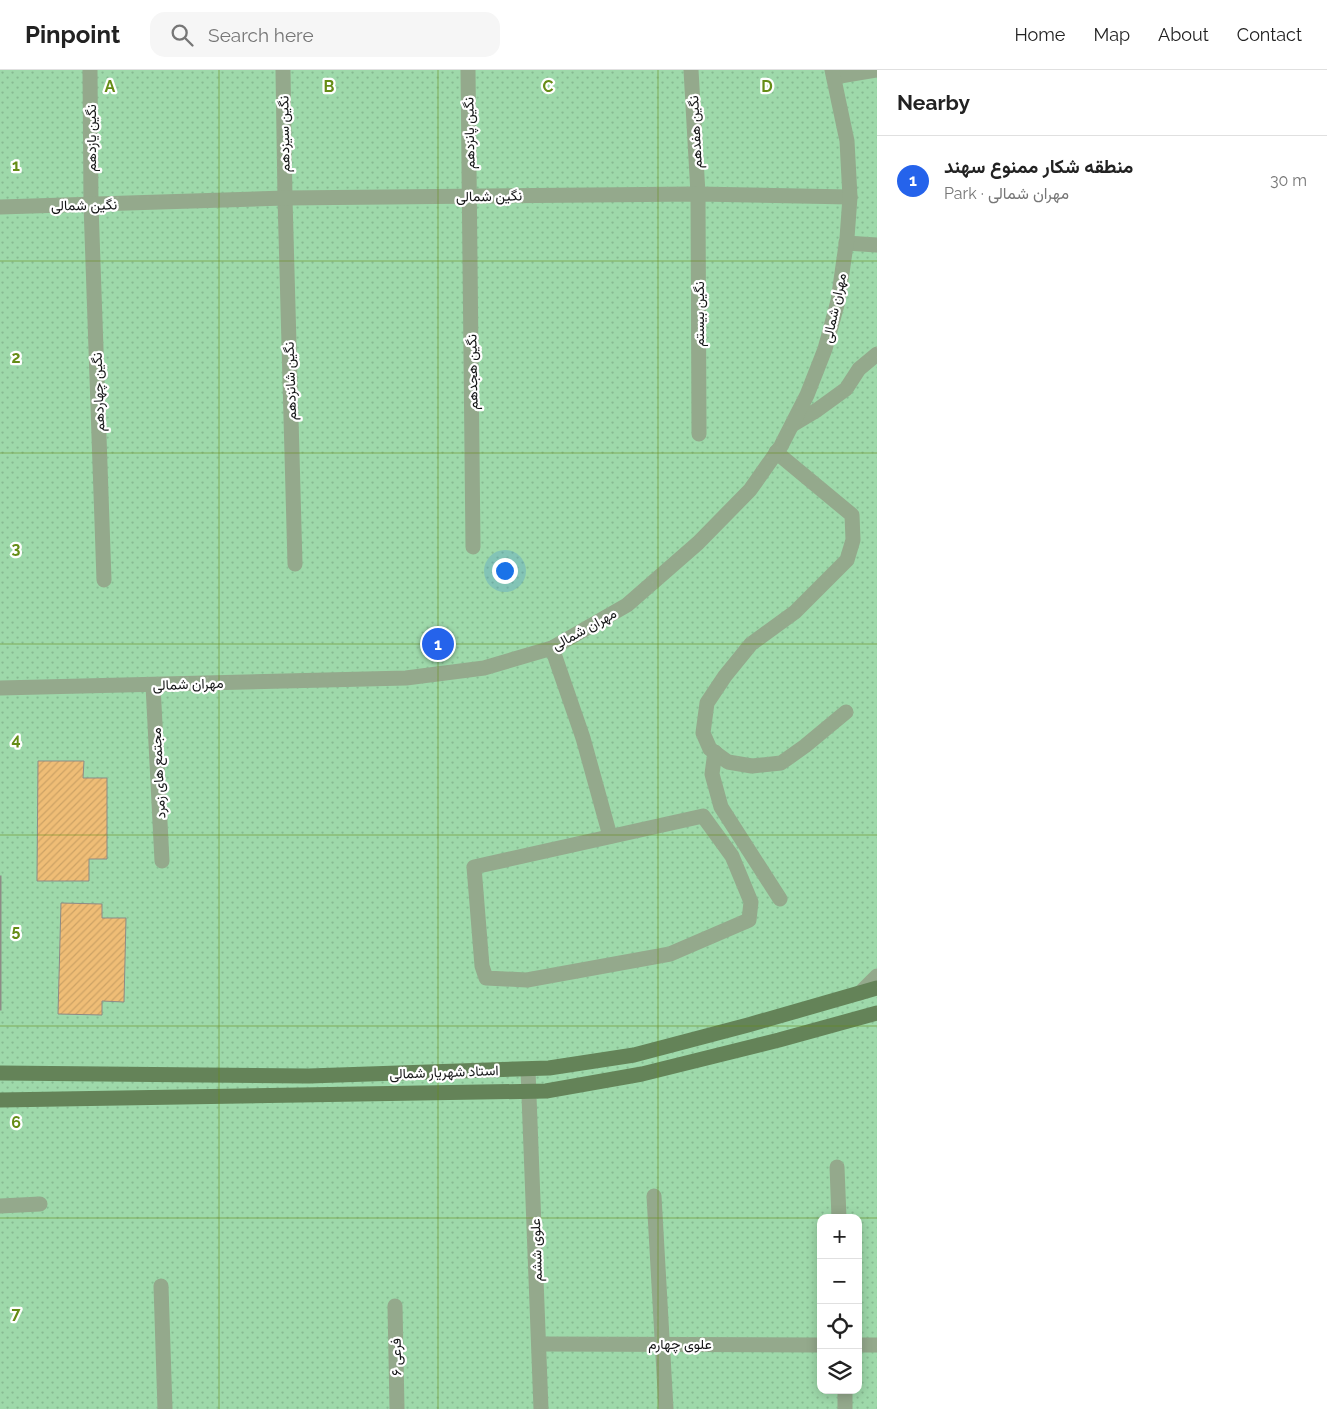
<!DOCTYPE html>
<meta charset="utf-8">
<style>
body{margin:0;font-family:Raleway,Vazirmatn,sans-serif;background:#f6f6f6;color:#222}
.controls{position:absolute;right:15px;bottom:15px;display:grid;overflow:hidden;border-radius:10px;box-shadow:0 2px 12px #0003}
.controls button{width:45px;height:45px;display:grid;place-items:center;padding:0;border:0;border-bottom:1px solid #e0e0e0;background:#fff;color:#222;font:25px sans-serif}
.you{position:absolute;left:504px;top:500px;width:18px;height:18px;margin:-12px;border:4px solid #fff;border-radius:50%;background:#1a73e8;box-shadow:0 0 0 8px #1a73e833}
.badge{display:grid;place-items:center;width:32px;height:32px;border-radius:50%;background:#2563eb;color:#fff;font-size:16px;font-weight:700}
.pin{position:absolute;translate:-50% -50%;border:2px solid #fff;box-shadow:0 1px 5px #0006}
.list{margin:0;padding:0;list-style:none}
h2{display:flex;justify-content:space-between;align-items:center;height:65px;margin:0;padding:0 20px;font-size:21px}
h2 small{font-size:16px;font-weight:400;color:#767676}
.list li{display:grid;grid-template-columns:32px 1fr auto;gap:15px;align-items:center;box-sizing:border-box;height:90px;padding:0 20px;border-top:1px solid #e0e0e0}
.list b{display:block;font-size:19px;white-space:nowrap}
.list p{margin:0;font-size:16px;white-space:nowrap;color:#767676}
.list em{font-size:16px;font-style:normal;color:#767676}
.icon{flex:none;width:28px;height:28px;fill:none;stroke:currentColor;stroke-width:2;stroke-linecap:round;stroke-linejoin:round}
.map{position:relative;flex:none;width:877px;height:1339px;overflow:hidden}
header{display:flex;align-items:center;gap:30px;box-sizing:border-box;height:70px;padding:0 25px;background:#fff;border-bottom:1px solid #e0e0e0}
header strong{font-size:24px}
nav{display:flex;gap:28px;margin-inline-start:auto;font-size:18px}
.search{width:350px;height:45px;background:#f6f6f6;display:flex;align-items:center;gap:12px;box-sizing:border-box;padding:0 18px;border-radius:15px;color:#767676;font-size:19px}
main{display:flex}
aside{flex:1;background:#fff}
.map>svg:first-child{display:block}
</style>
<header>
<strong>Pinpoint</strong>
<div class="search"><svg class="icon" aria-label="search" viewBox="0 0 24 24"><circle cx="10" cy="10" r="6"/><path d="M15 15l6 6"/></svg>Search here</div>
<nav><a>Home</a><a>Map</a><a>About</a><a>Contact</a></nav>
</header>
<main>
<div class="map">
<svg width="877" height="1339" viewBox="0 0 877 1339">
<defs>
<pattern id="green-dots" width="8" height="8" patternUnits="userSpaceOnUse" patternTransform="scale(1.25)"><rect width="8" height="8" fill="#9ed9aa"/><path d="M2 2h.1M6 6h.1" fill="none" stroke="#87ba92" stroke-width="1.8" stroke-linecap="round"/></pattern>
<pattern id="building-hatch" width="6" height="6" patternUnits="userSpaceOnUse" patternTransform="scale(1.25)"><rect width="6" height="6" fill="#efbd76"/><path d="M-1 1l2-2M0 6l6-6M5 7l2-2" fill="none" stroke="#cca265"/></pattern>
</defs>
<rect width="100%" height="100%" fill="#f6f9fe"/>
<path fill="url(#green-dots)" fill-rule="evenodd" d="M 0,0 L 877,0 L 877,1339 L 0,1339 ZM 821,1148 L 858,1148 L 858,1320 L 821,1320 Z"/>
<g fill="url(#building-hatch)" stroke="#8e8b86">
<path d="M 38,691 L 84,691 L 83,708 L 107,708 L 107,789 L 89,789 L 89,811 L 37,811 Z"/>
<rect x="0" y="806" width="1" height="134"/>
<path d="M 61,833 L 102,834 L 102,848 L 126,848 L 124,932 L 102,931 L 102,945 L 58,944 Z"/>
</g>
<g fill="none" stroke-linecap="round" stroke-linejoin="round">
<g stroke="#94a98c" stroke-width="15">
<path d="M 90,0 L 91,135 L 104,510"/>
<path d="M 283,0 L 285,128 L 295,494"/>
<path d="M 468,0 L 473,477"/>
<path d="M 691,0 L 698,124 L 699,364"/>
<path d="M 834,7 L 877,0"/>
<path d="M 0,137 L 285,128 L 698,124 L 850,127"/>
<path d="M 846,173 L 877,175"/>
<path d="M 792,355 L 817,340 L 846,319 L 859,299 L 877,284"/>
<path d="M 776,382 L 852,445 L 853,470 L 847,490 L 795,542 L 751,574 L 725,606 L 707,633 L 703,663 L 710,679 L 728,692 L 752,696 L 781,693 L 805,676 L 846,642"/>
<path d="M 552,578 L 583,668 L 610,766"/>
<path d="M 153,615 L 162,791"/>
<path d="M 0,618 L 406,608 L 484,598 L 552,578 L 627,535 L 698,473 L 750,420 L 781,376 L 807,325 L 825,279 L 838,231 L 847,168 L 850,127 L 847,71 L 832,0"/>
<path d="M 715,682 L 712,704 L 721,737 L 780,829"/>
<path d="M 703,746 L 732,786 L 751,832 L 749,850 L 670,884 L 527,910 L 486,908 L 482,896 L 474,797 Z"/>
<path d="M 860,923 L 877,906"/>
<path d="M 528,1000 L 541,1339"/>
<path d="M 837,1097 L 839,1148"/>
<path d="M 654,1126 L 666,1339"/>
<path d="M 0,1136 L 40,1134"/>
<path d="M 161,1216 L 165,1339"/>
<path d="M 395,1236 L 397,1339"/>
<path d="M 540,1274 L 821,1275"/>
<path d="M 858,1275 L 877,1275"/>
<path d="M 845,1320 L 845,1339"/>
</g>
<g stroke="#648358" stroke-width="15">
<path d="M 0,1003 L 309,1006 L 549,998 L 634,985 L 748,955 L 877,918"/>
<path d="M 0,1030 L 546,1021 L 642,1004 L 779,970 L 877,943"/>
</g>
</g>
<path fill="none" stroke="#668c16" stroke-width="1" stroke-opacity="0.55" d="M 219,0 L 219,1339M 438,0 L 438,1339M 658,0 L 658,1339M 0,191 L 877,191M 0,383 L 877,383M 0,574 L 877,574M 0,765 L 877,765M 0,956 L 877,956M 0,1148 L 877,1148"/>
<g text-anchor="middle" stroke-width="4.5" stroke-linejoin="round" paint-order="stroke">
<g font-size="14" fill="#151617" stroke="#fff">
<text transform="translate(695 62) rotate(-93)" y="5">نگین هفدهم</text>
<text transform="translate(469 63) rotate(-91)" y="5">نگین پانزدهم</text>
<text transform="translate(284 64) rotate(-91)" y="5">نگین سیزدهم</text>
<text transform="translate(91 68) rotate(-90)" y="5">نگین یازدهم</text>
<text transform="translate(489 126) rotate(-1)" y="5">نگین شمالی</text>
<text transform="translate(84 135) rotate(-1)" y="5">نگین شمالی</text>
<text transform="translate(834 238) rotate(-78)" y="5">مهران شمالی</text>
<text transform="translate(699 244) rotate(-90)" y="5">نگین بیستم</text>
<text transform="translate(472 302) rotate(-91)" y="5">نگین هجدهم</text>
<text transform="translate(290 311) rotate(-92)" y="5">نگین شانزدهم</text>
<text transform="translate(98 322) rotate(-92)" y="5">نگین چهاردهم</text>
<text transform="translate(584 559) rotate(-29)" y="5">مهران شمالی</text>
<text transform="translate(188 614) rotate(-2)" y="5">مهران شمالی</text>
<text transform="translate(158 703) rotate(-93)" y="5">مجتمع های زمرد</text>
<text transform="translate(444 1002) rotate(-2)" y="5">استاد شهریار شمالی</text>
<text transform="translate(536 1180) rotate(-92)" y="5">علوی ششم</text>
<text x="680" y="1279">علوی چهارم</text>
<text transform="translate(396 1287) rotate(-91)" y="5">فرعی ۶</text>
</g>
</g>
<g font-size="16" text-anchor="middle" font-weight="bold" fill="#668c16" stroke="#fff" stroke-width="4.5" stroke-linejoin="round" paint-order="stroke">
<text x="110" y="22">A</text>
<text x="329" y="22">B</text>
<text x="548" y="22">C</text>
<text x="767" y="22">D</text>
<text x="16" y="101">1</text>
<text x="16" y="293">2</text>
<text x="16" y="484">3</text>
<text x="16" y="675">4</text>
<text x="16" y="866">5</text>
<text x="16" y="1058">6</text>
<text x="16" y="1249">7</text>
</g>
</svg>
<div class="controls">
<button>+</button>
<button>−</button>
<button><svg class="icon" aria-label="locate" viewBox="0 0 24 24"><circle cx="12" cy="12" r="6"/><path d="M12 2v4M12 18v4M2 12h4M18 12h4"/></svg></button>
<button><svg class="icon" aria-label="layers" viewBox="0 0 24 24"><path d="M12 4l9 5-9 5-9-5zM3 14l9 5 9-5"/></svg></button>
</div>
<div class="you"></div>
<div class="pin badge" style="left:438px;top:574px">1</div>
</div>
<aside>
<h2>Nearby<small></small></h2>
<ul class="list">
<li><span class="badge">1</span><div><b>منطقه شکار ممنوع سهند</b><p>Park · مهران شمالی</p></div><em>30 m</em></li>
</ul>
</aside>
</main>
